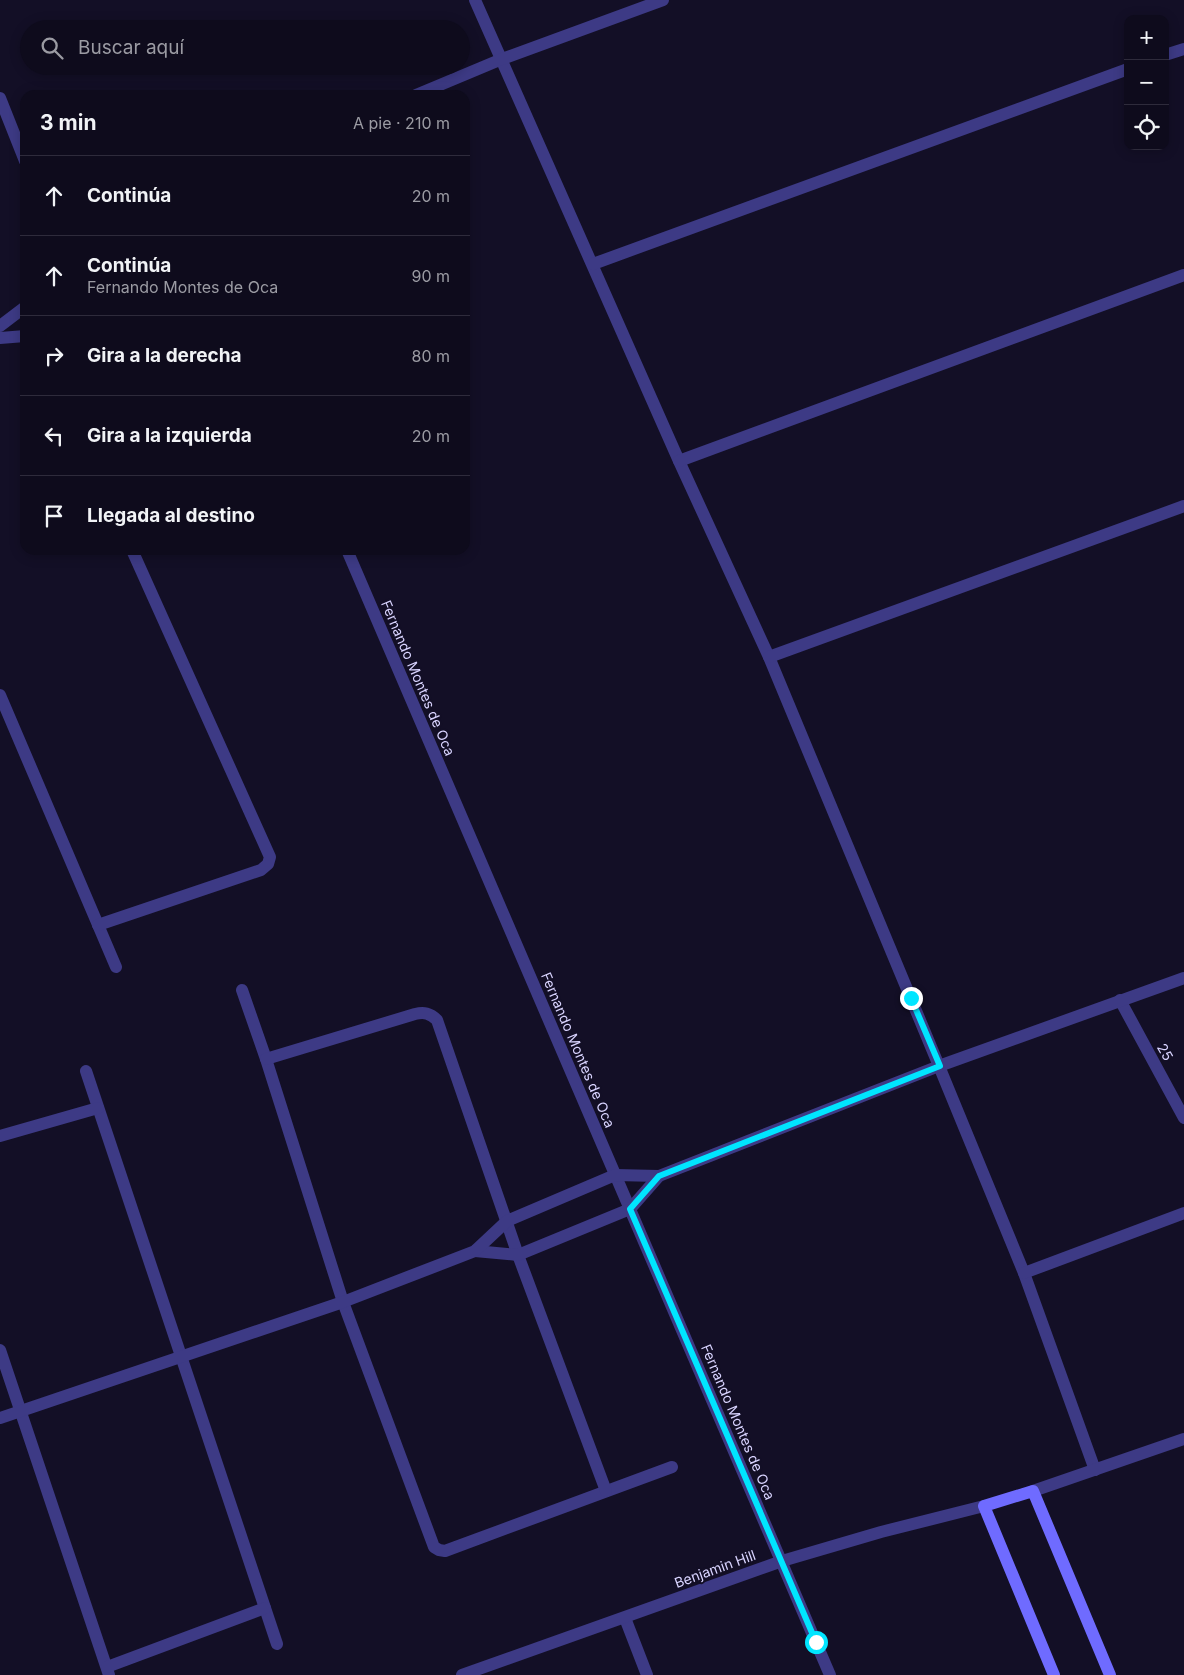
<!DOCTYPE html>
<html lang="es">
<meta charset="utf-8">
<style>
body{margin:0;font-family:Inter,sans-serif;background:#1c1929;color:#f1f3f6}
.controls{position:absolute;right:15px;top:15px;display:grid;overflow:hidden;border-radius:10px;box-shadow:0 2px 12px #0003}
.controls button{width:45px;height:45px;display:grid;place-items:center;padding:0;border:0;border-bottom:1px solid #2e2b3b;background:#0e0b1c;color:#f1f3f6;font:25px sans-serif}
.stop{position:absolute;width:15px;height:15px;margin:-11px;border:4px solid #00e5ff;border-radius:50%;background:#fff}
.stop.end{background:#00e5ff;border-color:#fff;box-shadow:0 1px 5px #0008}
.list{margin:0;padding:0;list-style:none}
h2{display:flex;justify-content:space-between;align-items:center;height:65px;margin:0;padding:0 20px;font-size:21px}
h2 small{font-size:16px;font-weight:400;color:#9b9ba3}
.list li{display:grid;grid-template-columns:32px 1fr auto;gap:15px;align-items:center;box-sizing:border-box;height:80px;padding:0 20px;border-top:1px solid #2e2b3b}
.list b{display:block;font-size:19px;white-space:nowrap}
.list p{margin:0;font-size:16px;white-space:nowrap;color:#9b9ba3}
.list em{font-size:16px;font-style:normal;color:#9b9ba3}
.icon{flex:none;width:28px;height:28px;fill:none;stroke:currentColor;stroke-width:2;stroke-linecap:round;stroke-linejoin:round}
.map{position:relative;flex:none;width:1184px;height:1675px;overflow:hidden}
.search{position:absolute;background:#0e0b1c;box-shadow:0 2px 12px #0003;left:20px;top:20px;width:450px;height:55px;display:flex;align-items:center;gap:12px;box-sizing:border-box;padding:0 18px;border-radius:28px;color:#9b9ba3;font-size:19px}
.panel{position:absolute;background:#0e0b1c;box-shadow:0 2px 12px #0003;left:20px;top:90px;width:450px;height:465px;border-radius:15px}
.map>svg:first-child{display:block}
</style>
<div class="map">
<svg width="1184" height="1675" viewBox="0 0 1184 1675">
<rect width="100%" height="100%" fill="#130f26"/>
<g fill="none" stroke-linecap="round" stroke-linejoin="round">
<g stroke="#3d3a85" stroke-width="12">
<path d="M 475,0 L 679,461 L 769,657 L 939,1066 L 1024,1273 L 1095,1470"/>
<path d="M 1165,55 L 1184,49"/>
<path d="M 416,95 L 502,59 L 663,0"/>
<path d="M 0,98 L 25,161"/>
<path d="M 593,264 L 1128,69"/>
<path d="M 0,326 L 25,307"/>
<path d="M 0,338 L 25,336"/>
<path d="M 679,461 L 1184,275"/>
<path d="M 347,550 L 830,1675"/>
<path d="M 769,657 L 1184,506"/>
<path d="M 0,695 L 116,967"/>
<path d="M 98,925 L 261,870 L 268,864 L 270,857 L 132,550"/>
<path d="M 242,990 L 266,1059 L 343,1302 L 434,1547 L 439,1550 L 445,1551 L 672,1467"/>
<path d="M 1120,1000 L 1184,1118"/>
<path d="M 266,1059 L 415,1014 C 424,1012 430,1013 437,1020 L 518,1255 L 606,1491"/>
<path d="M 86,1071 L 277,1644"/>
<path d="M 0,1136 L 98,1108"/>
<path d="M 475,1251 L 518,1255 L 630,1209 L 659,1176"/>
<path d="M 1024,1273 L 1184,1213"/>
<path d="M 0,1350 L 109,1675"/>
<path d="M 0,1418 L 343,1302 L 475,1251 L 507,1221 L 615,1175 L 659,1176 L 939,1066 L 1184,978"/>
<path d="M 1033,1491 L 1184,1439"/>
<path d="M 625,1618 L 647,1675"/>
<path d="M 107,1667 L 265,1608"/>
<path d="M 462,1675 L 782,1561 L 881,1532 L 984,1506"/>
</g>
<path stroke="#6f6bff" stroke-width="12" d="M 1054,1675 L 984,1506 L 1033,1491 L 1110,1675"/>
</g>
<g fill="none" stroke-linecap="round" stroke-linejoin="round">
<path stroke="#00e5ff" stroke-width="6" d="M 816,1642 L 630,1209 L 659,1176 L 940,1066 L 911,998"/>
</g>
<g text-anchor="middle" stroke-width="4" stroke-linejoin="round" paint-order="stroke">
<g font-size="14" fill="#d9d4ff" stroke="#130f26">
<text transform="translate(418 678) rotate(67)" y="5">Fernando Montes de Oca</text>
<text transform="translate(578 1050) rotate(67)" y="5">Fernando Montes de Oca</text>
<text transform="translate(1165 1052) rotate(61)" y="5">25</text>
<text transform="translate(738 1422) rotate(67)" y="5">Fernando Montes de Oca</text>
<text transform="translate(715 1569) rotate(-20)" y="5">Benjamin Hill</text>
</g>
</g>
</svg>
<div class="controls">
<button>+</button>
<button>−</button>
<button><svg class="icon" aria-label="locate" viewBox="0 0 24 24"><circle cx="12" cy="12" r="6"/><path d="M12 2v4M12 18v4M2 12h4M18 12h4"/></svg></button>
</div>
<div class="stop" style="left:816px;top:1642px"></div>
<div class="stop end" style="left:911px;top:998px"></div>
<div class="search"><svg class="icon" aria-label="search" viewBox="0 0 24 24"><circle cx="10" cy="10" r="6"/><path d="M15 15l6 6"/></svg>Buscar aquí</div>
<section class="panel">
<h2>3 min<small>A pie · 210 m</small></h2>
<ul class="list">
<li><svg class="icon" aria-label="ahead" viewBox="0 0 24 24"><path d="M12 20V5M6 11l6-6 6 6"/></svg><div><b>Continúa</b></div><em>20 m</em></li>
<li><svg class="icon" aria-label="ahead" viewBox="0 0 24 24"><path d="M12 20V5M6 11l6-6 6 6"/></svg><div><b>Continúa</b><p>Fernando Montes de Oca</p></div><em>90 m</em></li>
<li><svg class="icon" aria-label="right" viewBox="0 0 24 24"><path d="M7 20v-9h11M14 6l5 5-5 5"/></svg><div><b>Gira a la derecha</b></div><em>80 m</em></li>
<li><svg class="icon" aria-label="left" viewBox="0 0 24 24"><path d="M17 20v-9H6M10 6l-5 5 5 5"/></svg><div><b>Gira a la izquierda</b></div><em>20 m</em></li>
<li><svg class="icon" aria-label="arrive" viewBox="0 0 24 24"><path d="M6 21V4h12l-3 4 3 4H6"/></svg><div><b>Llegada al destino</b></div></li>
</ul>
</section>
</div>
